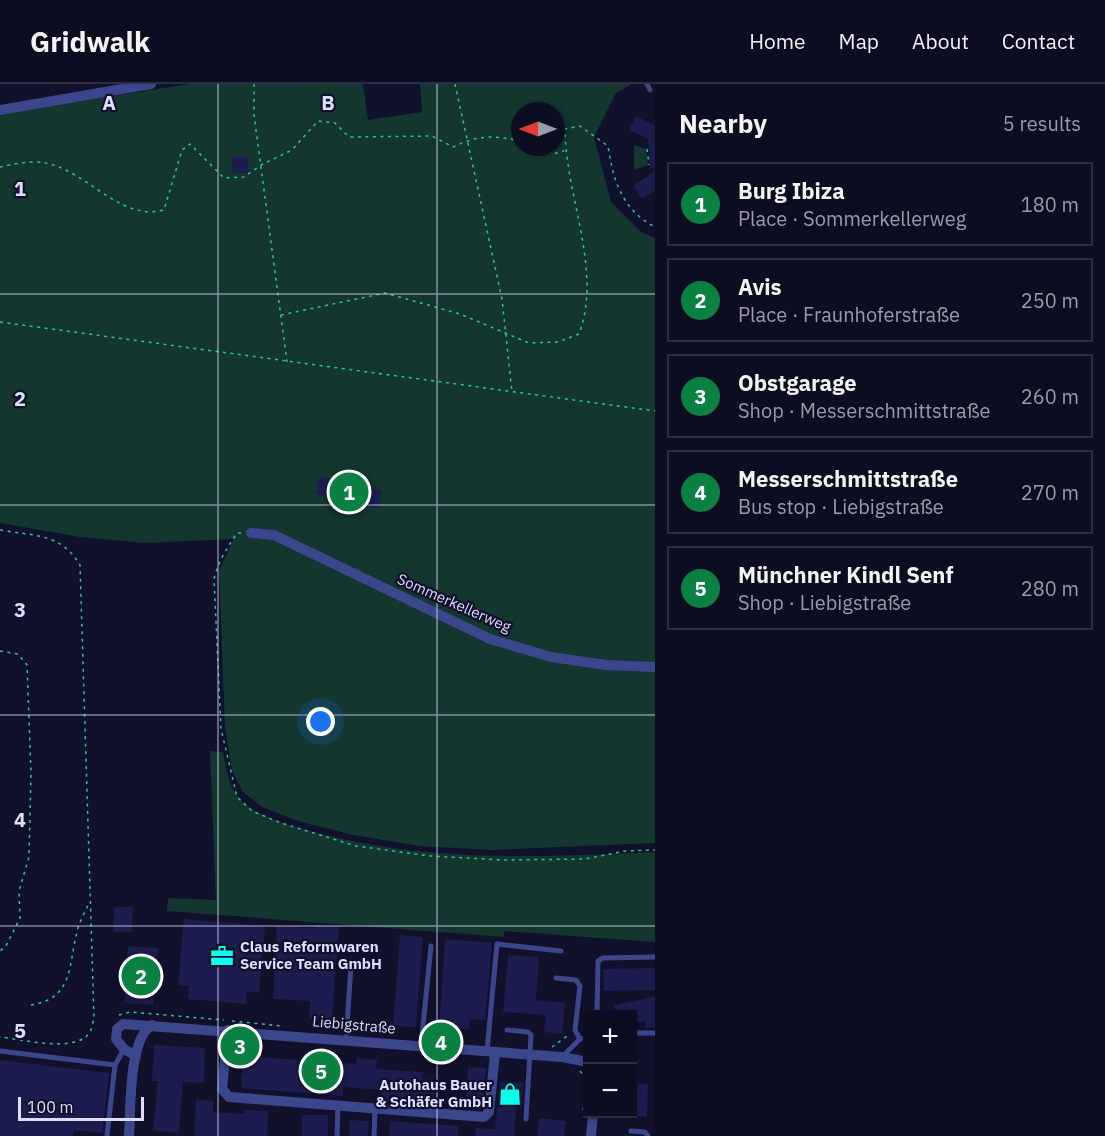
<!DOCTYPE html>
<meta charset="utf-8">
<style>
body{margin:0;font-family:"IBM Plex Sans",sans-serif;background:#16162a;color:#f1f3f6}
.controls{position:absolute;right:18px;bottom:18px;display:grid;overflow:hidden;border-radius:0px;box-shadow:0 2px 4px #0004}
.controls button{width:54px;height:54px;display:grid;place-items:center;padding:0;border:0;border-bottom:2px solid #2d2d3f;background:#0d0d21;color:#f1f3f6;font:30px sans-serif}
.compass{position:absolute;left:511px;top:18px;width:54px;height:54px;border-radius:50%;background:#0d0d21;box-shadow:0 2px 4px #0004;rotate:270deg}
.scale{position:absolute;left:18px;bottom:15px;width:126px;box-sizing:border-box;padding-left:6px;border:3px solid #dcdeff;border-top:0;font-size:16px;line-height:21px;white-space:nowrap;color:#dcdeff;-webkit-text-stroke:4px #11112c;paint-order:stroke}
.you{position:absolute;left:321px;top:638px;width:21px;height:21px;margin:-15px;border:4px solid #fff;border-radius:50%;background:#1a73e8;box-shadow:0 0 0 9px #1a73e833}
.badge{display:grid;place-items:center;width:39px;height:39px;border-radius:50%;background:#0b8043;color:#fff;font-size:20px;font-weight:700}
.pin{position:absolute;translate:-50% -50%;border:3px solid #fff;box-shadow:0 2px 6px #0006}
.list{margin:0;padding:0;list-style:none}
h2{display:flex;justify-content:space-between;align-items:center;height:78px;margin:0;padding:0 24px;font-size:26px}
h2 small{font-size:20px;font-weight:400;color:#9a9ca5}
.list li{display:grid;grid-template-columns:39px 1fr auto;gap:18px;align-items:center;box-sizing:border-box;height:84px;margin:0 12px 12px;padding:0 12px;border:2px solid #2d2d3f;border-radius:0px}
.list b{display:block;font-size:22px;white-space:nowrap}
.list p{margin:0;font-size:20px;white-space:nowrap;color:#9a9ca5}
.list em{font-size:20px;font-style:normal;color:#9a9ca5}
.map{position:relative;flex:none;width:655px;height:1052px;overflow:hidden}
header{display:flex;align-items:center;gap:36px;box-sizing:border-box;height:84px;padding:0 30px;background:#0d0d21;border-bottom:2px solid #2d2d3f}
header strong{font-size:28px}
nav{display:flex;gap:33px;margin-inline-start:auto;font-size:21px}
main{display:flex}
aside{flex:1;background:#0d0d21}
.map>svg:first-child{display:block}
</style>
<header>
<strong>Gridwalk</strong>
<nav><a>Home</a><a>Map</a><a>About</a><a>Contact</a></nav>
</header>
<main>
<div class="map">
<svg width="655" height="1052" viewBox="0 0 655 1052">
<rect width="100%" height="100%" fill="#11112c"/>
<g fill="#13362f" fill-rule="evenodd">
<path d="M 189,0 L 363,0 L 368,36 L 422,28 L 420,0 L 632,0 L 616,9 L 594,53 L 611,118 L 641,148 L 655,154 L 655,759 L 492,766 L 419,762 L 353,751 L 298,737 L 262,723 L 243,708 L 232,686 L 225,643 L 219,486 L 234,455 L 145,459 L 80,453 L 0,439 L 0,30 ZM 520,27 L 556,27 L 556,63 L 520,63 Z"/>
<path d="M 634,61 L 646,65 L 648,81 L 634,86 Z"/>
<path d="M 210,667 L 223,668 C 226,683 229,705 240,715 C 259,734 288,741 314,748 C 429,779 537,773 655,768 L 655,858 L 504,847 L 504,853 L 167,827 L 168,814 L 216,816 Z"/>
</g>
<g fill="#1d1c4e">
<path d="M 636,32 L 655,42 L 655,84 L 650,84 L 648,55 L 629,46 Z"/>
<path d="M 232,73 L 248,73 L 248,89 L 233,89 Z"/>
<path d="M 655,87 L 655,106 L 642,115 L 633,102 Z"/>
<path d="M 320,393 L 382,406 L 378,424 L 316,410 Z"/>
<path d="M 114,823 L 133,823 L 132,848 L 113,848 Z"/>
<path d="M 184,835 L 265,842 L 259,909 L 247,908 L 246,920 L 188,915 L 189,902 L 178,901 Z"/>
<path d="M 315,841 L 339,842 L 332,936 L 309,935 L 310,917 L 273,915 L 277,842 L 315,844 Z"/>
<path d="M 400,851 L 423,853 L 416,943 L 393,942 Z"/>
<path d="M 445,855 L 492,859 L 485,936 L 469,935 L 469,945 L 439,942 Z"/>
<path d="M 128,862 L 158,864 L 153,921 L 124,919 Z"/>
<path d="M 508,871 L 539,873 L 536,916 L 565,919 L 562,950 L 544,948 L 546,931 L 503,928 Z"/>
<path d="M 655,884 L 655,906 L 604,907 L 603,885 Z"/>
<path d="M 655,913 L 655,944 L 646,944 L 646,937 L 633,939 L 633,930 L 616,930 L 614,921 Z"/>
<path d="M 154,961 L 205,964 L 204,999 L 183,998 L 179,1049 L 153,1046 L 158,997 L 152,997 Z"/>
<path d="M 243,972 L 356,980 L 357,974 L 377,976 L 376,985 L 423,988 L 422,995 L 435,996 L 433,1021 L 381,1017 L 382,1006 L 343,1003 L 343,1012 L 241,1004 Z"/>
<path d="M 0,976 L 109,989 L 102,1049 L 74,1046 L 73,1052 L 0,1052 Z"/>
<path d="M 468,983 L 486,984 L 483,1013 L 466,1012 Z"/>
<path d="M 500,998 L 523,999 L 522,1024 L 516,1023 L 514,1052 L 475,1052 L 476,1044 L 495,1045 Z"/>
<path d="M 633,1000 L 648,1000 L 647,1033 L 633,1032 Z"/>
<path d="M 196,1015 L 213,1017 L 213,1028 L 245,1030 L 245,1026 L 268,1027 L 267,1052 L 194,1052 Z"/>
<rect x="302" y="1031" width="26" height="21"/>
<path d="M 539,1034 L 566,1037 L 564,1052 L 537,1052 Z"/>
<path d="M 350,1036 L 369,1037 L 368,1052 L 349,1052 Z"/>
<path d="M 390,1037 L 458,1042 L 458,1052 L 389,1052 Z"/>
</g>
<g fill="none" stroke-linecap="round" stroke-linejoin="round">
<g stroke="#2dc19e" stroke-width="1.5" stroke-dasharray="3 4.5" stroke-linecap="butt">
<path d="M 254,0 L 254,31 L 287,278"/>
<path d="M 455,0 L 502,215 L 512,308"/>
<path d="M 542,63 L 553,70 L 564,67"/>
<path d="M 647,65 L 649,81"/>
<path d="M 0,83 C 13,80 33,76 46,79 C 87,87 121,138 164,126 L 182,66 L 190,60 L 224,94 L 244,93 L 261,81 L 292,66 L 318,37 L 335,39 L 349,53 L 432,52 L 453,63 C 478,51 494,51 520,57"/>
<path d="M 281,231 L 385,209 L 460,230 L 529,259 L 558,258 L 579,250 C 603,186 565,110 565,45 L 580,42 L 608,62 C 613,96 622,126 655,143"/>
<path d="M 0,238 L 655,327"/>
<path d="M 0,446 C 34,452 61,449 80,481 L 94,934 C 93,938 92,944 90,948 C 77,970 21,955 0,953"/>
<path d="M 241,449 L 237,449 C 227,464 218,478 214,495 L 221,645 L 237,713 L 252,727 L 281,739 L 356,762 L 430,772 L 503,776 L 585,775 L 625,767 L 655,766"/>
<path d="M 0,567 L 18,570 L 27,581 L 31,689 L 29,773 L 19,807 L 20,834 L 6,862 L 0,867"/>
<path d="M 31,921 C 74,914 68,882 77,848 C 79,839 84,830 88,821"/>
<path d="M 119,931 L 130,928 L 224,936"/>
<path d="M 232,937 L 281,942"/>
<path d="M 552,963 L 570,950"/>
<path d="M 580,987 C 590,998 584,1014 583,1028"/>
</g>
<g stroke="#3b468c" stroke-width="5">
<path d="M 647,0 L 650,6"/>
<path d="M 556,894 L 576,896 L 580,902 L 575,946 L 580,955"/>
<path d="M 597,930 L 598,877 L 603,874 L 655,873"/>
<path d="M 507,946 L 528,948 L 531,951 L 526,1035"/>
<path d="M 632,949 L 655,949"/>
<path d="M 346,956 L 351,881"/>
<path d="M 421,962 L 431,862"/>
<path d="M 0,967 L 115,981 L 124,965"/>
<path d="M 487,967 L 497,860 L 561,867"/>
<path d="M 562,973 L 580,955 L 588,954"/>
<path d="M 631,1047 L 645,1048 L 648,1052"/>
<path d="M 107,1052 L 115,981"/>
<path d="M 337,1052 L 338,1023"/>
<path d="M 374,1052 L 375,1026"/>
</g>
<g stroke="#3b468c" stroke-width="10">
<path d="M 0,26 L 151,0"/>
<path d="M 251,449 L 274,451 L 490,555 L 551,573 L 606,581 L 655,583"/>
<path d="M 228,946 L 222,1005 L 229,1013 L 484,1033 L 489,1028 L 495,969"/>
<path d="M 136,972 L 124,965 L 116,955 L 117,945 L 123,940 L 562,973 L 588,978"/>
<path d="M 129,1052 C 131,1026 128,955 152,941"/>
<path d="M 591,1052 L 593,1030"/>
</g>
</g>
<path fill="none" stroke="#dcdeff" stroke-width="1.5" stroke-opacity="0.55" d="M 218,0 L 218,1052M 437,0 L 437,1052M 0,210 L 655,210M 0,421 L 655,421M 0,631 L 655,631M 0,842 L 655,842"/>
<defs>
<g id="office-bare" transform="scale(1.8)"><path d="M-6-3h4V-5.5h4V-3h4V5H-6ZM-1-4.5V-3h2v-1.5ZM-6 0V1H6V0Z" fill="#08ffeb" stroke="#11112c" stroke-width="2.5" paint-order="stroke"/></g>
<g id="shop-bare" transform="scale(1.8)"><path d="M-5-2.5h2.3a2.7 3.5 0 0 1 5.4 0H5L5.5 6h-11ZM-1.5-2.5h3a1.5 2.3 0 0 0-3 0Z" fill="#08ffeb" stroke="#11112c" stroke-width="2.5" paint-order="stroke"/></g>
</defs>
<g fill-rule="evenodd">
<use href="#office-bare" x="222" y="872"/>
<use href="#shop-bare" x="510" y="1010"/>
</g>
<g text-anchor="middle" stroke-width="4.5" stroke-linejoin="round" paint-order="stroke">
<g font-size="15" fill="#dcdeff" stroke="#11112c">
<text transform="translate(454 519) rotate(24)" y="5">Sommerkellerweg</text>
<text transform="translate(354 941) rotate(5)" y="5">Liebigstraße</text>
</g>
<g font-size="15" font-weight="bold" fill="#dcdeff" stroke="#11112c" text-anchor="start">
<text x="240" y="868">Claus Reformwaren<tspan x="240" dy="17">Service Team GmbH</tspan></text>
<text x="492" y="1006" text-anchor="end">Autohaus Bauer<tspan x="492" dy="17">&amp; Schäfer GmbH</tspan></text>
</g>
</g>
<g font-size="20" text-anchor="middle" font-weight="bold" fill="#dcdeff" stroke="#11112c" stroke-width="4.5" stroke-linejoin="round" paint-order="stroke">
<text x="109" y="26">A</text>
<text x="328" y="26">B</text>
<text x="20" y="112">1</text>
<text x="20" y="322">2</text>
<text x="20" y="533">3</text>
<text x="20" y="743">4</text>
<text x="20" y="954">5</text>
</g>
</svg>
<div class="controls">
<button>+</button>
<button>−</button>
</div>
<svg class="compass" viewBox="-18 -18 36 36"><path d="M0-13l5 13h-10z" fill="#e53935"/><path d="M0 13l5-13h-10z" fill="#9a9ca5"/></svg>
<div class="scale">100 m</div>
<div class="you"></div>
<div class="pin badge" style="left:349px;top:408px">1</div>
<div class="pin badge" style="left:141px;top:892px">2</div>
<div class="pin badge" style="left:240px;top:962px">3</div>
<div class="pin badge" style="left:441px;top:958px">4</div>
<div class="pin badge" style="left:321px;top:987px">5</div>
</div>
<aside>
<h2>Nearby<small>5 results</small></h2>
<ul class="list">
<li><span class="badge">1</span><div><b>Burg Ibiza</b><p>Place · Sommerkellerweg</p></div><em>180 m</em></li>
<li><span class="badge">2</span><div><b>Avis</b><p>Place · Fraunhoferstraße</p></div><em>250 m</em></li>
<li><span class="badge">3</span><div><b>Obstgarage</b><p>Shop · Messerschmittstraße</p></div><em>260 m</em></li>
<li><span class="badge">4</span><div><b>Messerschmittstraße</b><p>Bus stop · Liebigstraße</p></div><em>270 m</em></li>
<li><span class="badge">5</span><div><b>Münchner Kindl Senf</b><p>Shop · Liebigstraße</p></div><em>280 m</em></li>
</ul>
</aside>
</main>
